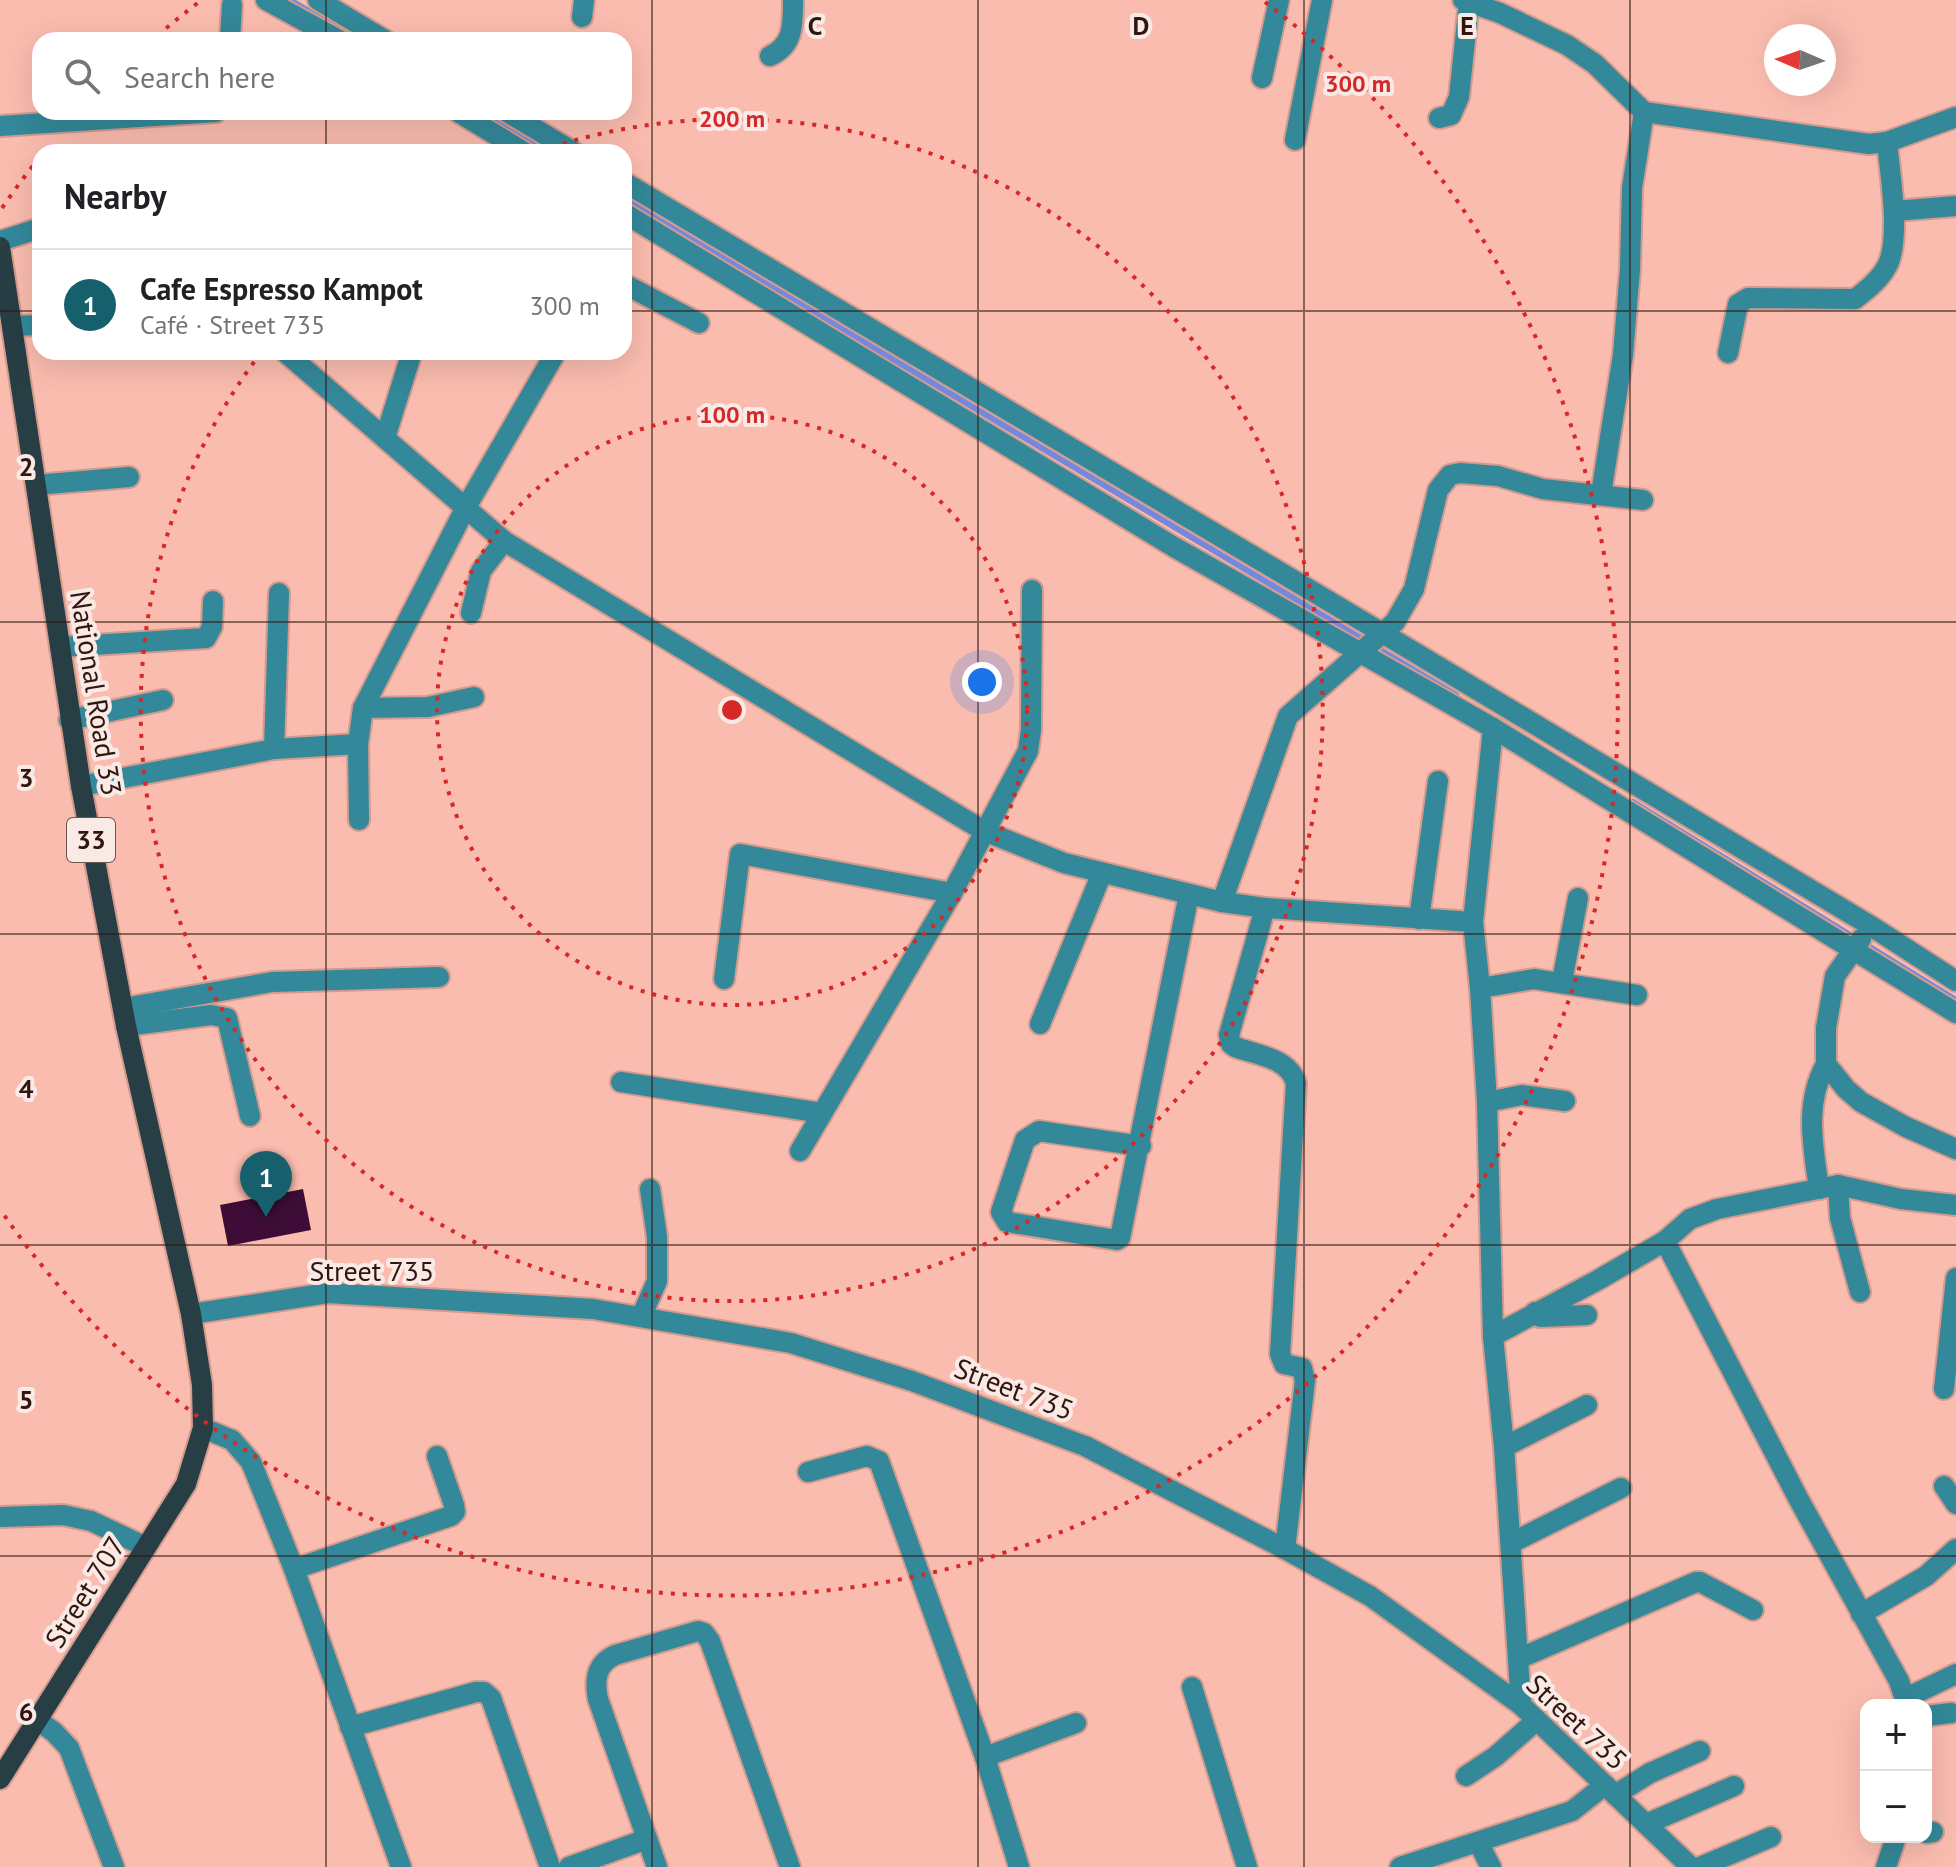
<!DOCTYPE html>
<meta charset="utf-8">
<style>
body{margin:0;font-family:"PT Sans",sans-serif;background:#f6f6f6;color:#202124}
.controls{position:absolute;right:24px;bottom:24px;display:grid;overflow:hidden;border-radius:16px;box-shadow:0 8px 32px #0002}
.controls button{width:72px;height:72px;display:grid;place-items:center;padding:0;border:0;border-bottom:2px solid #e0e0e0;background:#fff;color:#202124;font:40px sans-serif}
.compass{position:absolute;left:1764px;top:24px;width:72px;height:72px;border-radius:50%;background:#fff;box-shadow:0 8px 32px #0002;rotate:272deg}
.you{position:absolute;left:982px;top:682px;width:28px;height:28px;margin:-20px;border:6px solid #fff;border-radius:50%;background:#1a73e8;box-shadow:0 0 0 12px #1a73e833}
.badge{display:grid;place-items:center;width:52px;height:52px;border-radius:50%;background:#16606e;color:#fff;font-size:26px;font-weight:700}
.pin{position:absolute;translate:-50% -66px;filter:drop-shadow(0 2px 4px #0008)}
.pin::after{content:'';position:absolute;top:42px;width:28px;height:24px;background:inherit;clip-path:polygon(0 0,100% 0,50% 100%)}
.list{margin:0;padding:0;list-style:none}
h2{display:flex;justify-content:space-between;align-items:center;height:104px;margin:0;padding:0 32px;font-size:34px}
h2 small{font-size:26px;font-weight:400;color:#757577}
.list li{display:grid;grid-template-columns:52px 1fr auto;gap:24px;align-items:center;box-sizing:border-box;height:112px;padding:0 32px;border-top:2px solid #e0e0e0}
.list b{display:block;font-size:30px;white-space:nowrap}
.list p{margin:0;font-size:26px;white-space:nowrap;color:#757577}
.list em{font-size:26px;font-style:normal;color:#757577}
.icon{flex:none;width:44px;height:44px;fill:none;stroke:currentColor;stroke-width:2;stroke-linecap:round;stroke-linejoin:round}
.map{position:relative;flex:none;width:1956px;height:1867px;overflow:hidden}
.search{position:absolute;background:#fff;box-shadow:0 8px 32px #0002;left:32px;top:32px;width:600px;height:88px;display:flex;align-items:center;gap:20px;box-sizing:border-box;padding:0 28px;border-radius:24px;color:#757577;font-size:30px}
.panel{position:absolute;background:#fff;box-shadow:0 8px 32px #0002;left:32px;top:144px;width:600px;height:216px;border-radius:24px}
.map>svg:first-child{display:block}
</style>
<div class="map">
<svg width="1956" height="1867" viewBox="0 0 1956 1867">
<rect width="100%" height="100%" fill="#fabcae"/>
<g fill="none" stroke-linecap="round" stroke-linejoin="round">
<g stroke="#7688db" stroke-width="6">
<path d="M 290,0 L 357,40"/>
<path d="M 478,112 L 545,152"/>
<path d="M 624,199 L 1456,695"/>
<path d="M 1633,802 L 1956,1000"/>
</g>
</g>
<path fill="#3d0d37" d="M 303,1189 L 311,1230 L 228,1246 L 220,1205 Z"/>
<g fill="none" stroke-linecap="round" stroke-linejoin="round">
<g stroke="#d29b8e" stroke-width="24">
<g id="minor">
<path d="M 266,0 L 339,40"/>
<path d="M 318,0 L 385,40"/>
<path d="M 1463,0 L 1500,13 L 1567,45 L 1595,64 L 1644,112 L 1869,144 L 1887,142 L 1956,117"/>
<path d="M 582,17 L 584,0"/>
<path d="M 230,40 L 232,5"/>
<path d="M 770,56 C 794,45 793,24 793,0"/>
<path d="M 1262,78 L 1279,0"/>
<path d="M 458,112 L 524,152"/>
<path d="M 507,112 L 574,152"/>
<path d="M 1439,118 L 1451,115 L 1459,97 L 1469,2"/>
<path d="M 0,126 L 216,112"/>
<path d="M 1295,140 L 1322,0"/>
<path d="M 624,182 L 1384,634 L 1871,926 L 1956,981"/>
<path d="M 1895,211 L 1956,206"/>
<path d="M 624,213 L 1174,547 L 1493,728"/>
<path d="M 0,241 L 40,228"/>
<path d="M 624,284 L 699,323"/>
<path d="M 12,326 L 40,325"/>
<path d="M 285,352 L 504,541 L 984,831 L 1064,863 L 1222,902 L 1265,908 L 1473,922 L 1480,988 L 1487,1102 L 1493,1336 L 1504,1447 L 1521,1705"/>
<path d="M 1728,353 L 1738,304 L 1748,298 L 1855,299 C 1868,289 1882,278 1889,262 C 1900,232 1890,174 1887,142"/>
<path d="M 385,438 L 412,352"/>
<path d="M 36,485 L 129,477"/>
<path d="M 1601,494 L 1623,355 L 1630,269 L 1632,188 L 1644,112"/>
<path d="M 471,613 L 481,571 L 504,541"/>
<path d="M 60,647 L 206,638 L 212,627 L 213,601"/>
<path d="M 363,708 L 428,707 L 474,697"/>
<path d="M 69,720 L 163,700"/>
<path d="M 274,749 L 279,593"/>
<path d="M 81,786 L 274,749 L 358,744"/>
<path d="M 359,820 L 358,744 L 363,708 L 465,509 L 556,352"/>
<path d="M 1222,902 L 1288,716 L 1395,622 L 1414,589 L 1438,490 L 1450,475 L 1460,473 L 1498,476 L 1543,489 L 1643,500"/>
<path d="M 1265,908 L 1229,1035 L 1231,1044 L 1235,1047 C 1257,1055 1289,1058 1296,1083 L 1280,1354 L 1284,1364 L 1302,1368 L 1305,1381 L 1285,1549"/>
<path d="M 1419,919 L 1438,781"/>
<path d="M 1473,922 L 1493,728 L 1956,1013"/>
<path d="M 1861,939 L 1835,976 L 1826,1028 L 1826,1064 L 1846,1089 L 1861,1102 L 1906,1127 L 1956,1149"/>
<path d="M 724,979 L 740,854 L 952,893"/>
<path d="M 1562,981 L 1578,898"/>
<path d="M 1480,988 L 1534,979 L 1637,995"/>
<path d="M 123,1008 L 272,982 L 439,977"/>
<path d="M 1040,1024 L 1102,873"/>
<path d="M 126,1026 L 211,1015 L 227,1018 L 250,1116"/>
<path d="M 621,1082 L 822,1113"/>
<path d="M 1487,1102 L 1522,1095 L 1565,1101"/>
<path d="M 1141,1146 L 1039,1131 L 1025,1140 L 1001,1212 L 1007,1222 L 1117,1240 L 1120,1238 L 1189,894"/>
<path d="M 800,1151 L 952,893 L 1028,751 L 1031,730 L 1032,590"/>
<path d="M 1838,1185 L 1840,1218 L 1860,1292"/>
<path d="M 1819,1189 C 1813,1146 1804,1104 1826,1064"/>
<path d="M 1665,1241 L 1798,1498 L 1899,1681 L 1907,1705"/>
<path d="M 1535,1312 L 1540,1317 L 1587,1315"/>
<path d="M 191,1314 L 328,1293 L 593,1309 L 791,1343 L 912,1381 L 1085,1446 L 1285,1549 L 1370,1596 L 1521,1705 L 1691,1867"/>
<path d="M 641,1317 L 657,1281 L 657,1237 L 650,1189"/>
<path d="M 1493,1336 L 1598,1280 L 1665,1241 L 1690,1219 L 1717,1209 L 1838,1185 L 1901,1199 L 1956,1205"/>
<path d="M 1944,1389 L 1956,1278"/>
<path d="M 203,1428 L 232,1440 L 251,1462 L 294,1569 L 401,1867"/>
<path d="M 1504,1447 L 1587,1405"/>
<path d="M 808,1472 L 867,1456 L 879,1461 L 985,1757 L 1019,1867"/>
<path d="M 1944,1486 L 1956,1504"/>
<path d="M 0,1517 L 63,1515 L 91,1521 L 146,1547"/>
<path d="M 1511,1543 L 1621,1488"/>
<path d="M 294,1569 L 451,1516 L 455,1512 L 454,1505 L 437,1456"/>
<path d="M 1861,1614 L 1926,1576 L 1956,1549"/>
<path d="M 1518,1659 L 1696,1582 L 1700,1582 L 1753,1610"/>
<path d="M 1192,1687 L 1247,1867"/>
<path d="M 1906,1698 L 1956,1674"/>
<path d="M 1926,1716 L 1951,1713"/>
<path d="M 37,1720 L 54,1732 L 69,1748 L 114,1867"/>
<path d="M 350,1727 L 476,1692 L 484,1692 L 491,1698 L 550,1867"/>
<path d="M 985,1757 L 1076,1723"/>
<path d="M 1466,1776 L 1496,1756 L 1537,1720"/>
<path d="M 1615,1795 L 1650,1773 L 1700,1751"/>
<path d="M 1646,1824 L 1734,1786"/>
<path d="M 1926,1833 L 1933,1832"/>
<path d="M 1478,1842 L 1491,1867"/>
<path d="M 569,1867 L 647,1839"/>
<path d="M 657,1867 L 598,1699 C 594,1680 596,1664 615,1655 L 698,1631 L 704,1633 L 710,1641 L 790,1867"/>
<path d="M 1400,1867 L 1572,1811 L 1605,1785"/>
<path d="M 1700,1867 L 1771,1837"/>
<path d="M 1886,1867 L 1896,1837"/>
</g>
</g>
<g stroke="#d29b8e" stroke-width="24">
<path id="major" d="M 0,247 L 81,786 L 126,1026 L 191,1314 L 202,1385 L 203,1428 L 186,1484 L 0,1779"/>
</g>
<use href="#minor" stroke="#389" stroke-width="20"/>
<use href="#major" stroke="#263e44" stroke-width="20"/>
</g>
<path fill="none" stroke="#311610" stroke-width="2" stroke-opacity="0.55" d="M 326,0 L 326,40M 652,0 L 652,1867M 978,0 L 978,1867M 1304,0 L 1304,1867M 1630,0 L 1630,1867M 326,112 L 326,152M 0,311 L 40,311M 624,311 L 1956,311M 326,352 L 326,1867M 0,622 L 1956,622M 0,934 L 1956,934M 0,1245 L 1956,1245M 0,1556 L 1956,1556"/>
<g fill="none" stroke="#d62828" stroke-width="4" stroke-dasharray="4 8">
<circle cx="732" cy="710" r="295"/>
<path d="M540 151A591 591 0 1 1 260 354"/>
<path d="M2 208A886 886 0 0 1 39 158M157 36A886 886 0 0 1 199 2M1265 2A886 886 0 1 1 2 1212"/>
</g>
<g text-anchor="middle" stroke-width="8" stroke-linejoin="round" paint-order="stroke">
<rect fill="#faeae6" stroke="#6d5650" stroke-width="2" x="67" y="818" width="48" height="44" rx="6"/>
<g font-size="26" font-weight="bold" fill="#311610">
<text x="91" y="849">33</text>
</g>
<g font-size="28" fill="#311610" stroke="#faeae6">
<text transform="translate(96 693) rotate(81)" y="10">National Road 33</text>
<text x="372" y="1281">Street 735</text>
<text transform="translate(1014 1389) rotate(21)" y="10">Street 735</text>
<text transform="translate(85 1592) rotate(-58)" y="10">Street 707</text>
<text transform="translate(1577 1722) rotate(43)" y="10">Street 735</text>
</g>
</g>
<g font-size="26" text-anchor="middle" font-weight="bold" fill="#311610" stroke="#faeae6" stroke-width="8" stroke-linejoin="round" paint-order="stroke">
<text x="815" y="35">C</text>
<text x="1141" y="35">D</text>
<text x="1467" y="35">E</text>
<text x="26" y="476">2</text>
<text x="26" y="787">3</text>
<text x="26" y="1098">4</text>
<text x="26" y="1409">5</text>
<text x="26" y="1721">6</text>
</g>
<circle cx="732" cy="710" r="12" fill="#d62828" stroke="#faeae6" stroke-width="4"/>
<g font-size="24" text-anchor="middle" font-weight="bold" fill="#d62828" stroke="#faeae6" stroke-width="8" stroke-linejoin="round" paint-order="stroke">
<text x="1358" y="92">300 m</text>
<text x="732" y="127">200 m</text>
<text x="732" y="423">100 m</text>
</g>
</svg>
<div class="controls">
<button>+</button>
<button>−</button>
</div>
<svg class="compass" viewBox="-18 -18 36 36"><path d="M0-13l5 13h-10z" fill="#e53935"/><path d="M0 13l5-13h-10z" fill="#757577"/></svg>
<div class="you"></div>
<div class="pin badge" style="left:266px;top:1217px">1</div>
<div class="search"><svg class="icon" aria-label="search" viewBox="0 0 24 24"><circle cx="10" cy="10" r="6"/><path d="M15 15l6 6"/></svg>Search here</div>
<section class="panel">
<h2>Nearby<small></small></h2>
<ul class="list">
<li><span class="badge">1</span><div><b>Cafe Espresso Kampot</b><p>Café · Street 735</p></div><em>300 m</em></li>
</ul>
</section>
</div>
